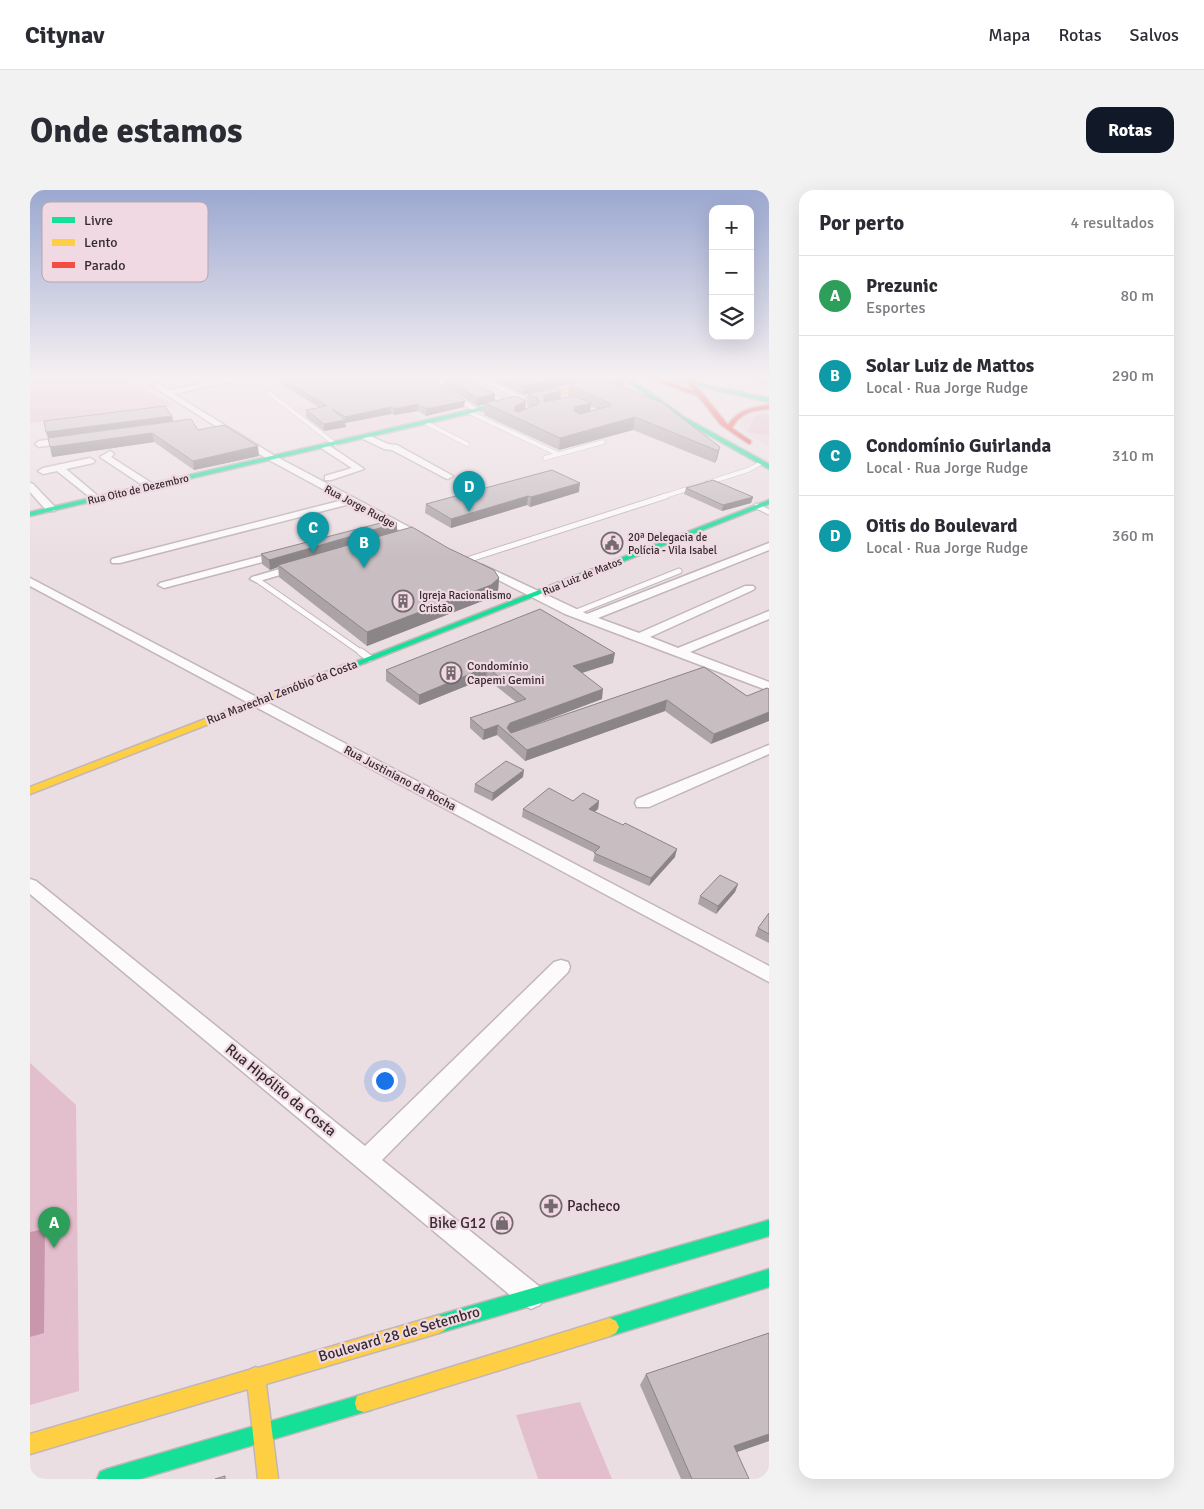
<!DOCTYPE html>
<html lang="pt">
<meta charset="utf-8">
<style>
body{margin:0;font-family:Signika,sans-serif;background:#f2f2f3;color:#2b2b33}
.controls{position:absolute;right:15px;top:15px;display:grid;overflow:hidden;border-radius:10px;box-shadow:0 5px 20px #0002}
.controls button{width:45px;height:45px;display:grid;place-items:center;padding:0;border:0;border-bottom:1px solid #e1e1e2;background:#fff;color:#2b2b33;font:25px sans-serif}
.you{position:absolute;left:354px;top:890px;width:18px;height:18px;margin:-12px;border:4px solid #fff;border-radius:50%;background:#1a73e8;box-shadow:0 0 0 8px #1a73e833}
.badge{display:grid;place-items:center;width:32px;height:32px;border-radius:50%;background:#111827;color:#fff;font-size:16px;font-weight:700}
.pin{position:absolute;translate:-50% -41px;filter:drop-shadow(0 1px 2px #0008)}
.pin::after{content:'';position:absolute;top:26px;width:18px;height:15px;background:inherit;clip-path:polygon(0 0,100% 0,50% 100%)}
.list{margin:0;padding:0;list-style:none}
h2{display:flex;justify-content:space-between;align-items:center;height:65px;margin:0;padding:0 20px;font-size:21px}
h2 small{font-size:16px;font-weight:400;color:#7c7c81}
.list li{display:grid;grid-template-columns:32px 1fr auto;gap:15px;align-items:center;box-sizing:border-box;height:80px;padding:0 20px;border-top:1px solid #e1e1e2}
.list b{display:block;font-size:19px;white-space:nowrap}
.list p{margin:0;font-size:16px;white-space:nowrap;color:#7c7c81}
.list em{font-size:16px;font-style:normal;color:#7c7c81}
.icon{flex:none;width:28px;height:28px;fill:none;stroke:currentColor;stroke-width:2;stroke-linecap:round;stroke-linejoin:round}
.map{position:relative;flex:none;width:739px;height:1289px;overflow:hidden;border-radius:15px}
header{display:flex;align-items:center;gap:30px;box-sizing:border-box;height:70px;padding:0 25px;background:#fff;border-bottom:1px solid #e1e1e2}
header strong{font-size:24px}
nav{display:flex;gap:28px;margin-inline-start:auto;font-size:18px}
.intro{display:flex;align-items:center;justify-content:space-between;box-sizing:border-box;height:120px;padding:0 30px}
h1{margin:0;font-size:35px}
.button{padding:12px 22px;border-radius:15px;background:#111827;color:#fff;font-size:18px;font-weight:700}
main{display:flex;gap:30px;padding:0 30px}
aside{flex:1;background:#fff;border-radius:15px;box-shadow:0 5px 20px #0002}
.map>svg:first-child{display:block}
</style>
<header>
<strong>Citynav</strong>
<nav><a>Mapa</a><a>Rotas</a><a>Salvos</a></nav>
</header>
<div class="intro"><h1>Onde estamos</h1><a class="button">Rotas</a></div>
<main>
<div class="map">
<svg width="739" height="1289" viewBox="0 0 739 1289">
<rect width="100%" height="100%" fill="#ebdee3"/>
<g fill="#e8d2db">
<path d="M 239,187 L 342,187 L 330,190 L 393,229 L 332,244 L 318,235 L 331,244 L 303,250 L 262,218 L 284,214 Z"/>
<path d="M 739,220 L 739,257 L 712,240 L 710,235 L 712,229 L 719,225 Z"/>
</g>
<g fill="#e3becc">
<path d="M 0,187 L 89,187 L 144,215 L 0,233 Z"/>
<path d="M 727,224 L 739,225 L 739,245 L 717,242 Z"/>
<path d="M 0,873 L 46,915 L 49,1201 L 0,1215 Z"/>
<path d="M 550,1212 L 582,1289 L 508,1289 L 486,1225 Z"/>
</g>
<path fill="#c897ab" d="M 15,1039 L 14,1143 L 0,1147 L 0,1042 Z"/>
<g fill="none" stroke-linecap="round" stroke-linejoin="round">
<g stroke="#c1b6ba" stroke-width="5">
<g id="lane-far2">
<path d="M 449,187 L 494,210"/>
<path d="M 408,197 L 403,193 L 424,190"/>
<path d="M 456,202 L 478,214"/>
<path d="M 239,203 L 305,254"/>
<path d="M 426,208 L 448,221"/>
<path d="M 441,223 L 528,264"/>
<path d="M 396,233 L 437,254"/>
<path d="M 515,268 L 573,252"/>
<path d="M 677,293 L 718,280 L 731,273"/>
<path d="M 632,307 L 663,297"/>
</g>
</g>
<g stroke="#c1b6ba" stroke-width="7">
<g id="lane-far1">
<path d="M 727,316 L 739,322"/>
<path d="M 437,370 L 636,306"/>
<path d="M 226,389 L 332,463"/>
<path d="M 544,423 L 649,381"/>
</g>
</g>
<g stroke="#c1b6ba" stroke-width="9">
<path id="lane" d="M 331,462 L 339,468"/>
</g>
<g stroke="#c1b6ba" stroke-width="3">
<g id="street">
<path d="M 204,187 L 218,187 L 144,204 L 245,266 L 398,347 L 399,349 L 398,351 L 390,351 L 320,314 L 90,373 L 82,373 L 81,371 L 82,369 L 313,310 L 239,270 L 121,195 L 128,193 L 139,200 Z"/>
<path d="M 336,244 L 358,254 L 367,255 L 423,286 L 418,289 L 415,288 L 362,260 L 354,259 L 333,249 L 332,247 Z"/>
<path d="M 40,247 L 43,248 L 43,252 L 9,257 L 5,254 L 9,251 Z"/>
<path d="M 294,253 L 297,254 L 334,279 L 301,290 L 295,290 L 295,286 L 322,278 L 291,258 L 290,256 Z"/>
<path d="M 80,261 L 84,264 L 81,267 L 123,294 L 123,298 L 117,298 L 70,267 Z"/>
<path d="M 60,268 L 65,271 L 63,273 L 36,279 L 69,307 L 71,309 L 66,312 L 27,281 L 13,284 L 8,281 L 13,278 Z"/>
<path d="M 0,293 L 3,294 L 25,317 L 25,321 L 17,321 L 0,302 Z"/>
<path d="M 739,353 L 739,360 L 568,428 L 609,443 L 715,396 L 723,396 L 725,398 L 723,400 L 620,447 L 648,458 L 739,421 L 739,429 L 660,462 L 739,492 L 739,501 L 535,424 L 443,377 L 445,375 L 453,375 L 557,424 Z"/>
<path d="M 251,361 L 255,362 L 256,364 L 255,366 L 134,398 L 128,395 L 130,393 Z"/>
<path d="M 270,373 L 274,374 L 276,376 L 274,378 L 226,392 L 220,389 L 222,387 Z"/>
<path d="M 0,388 L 739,776 L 739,792 L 0,396 Z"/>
<path d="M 739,555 L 739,564 L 619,617 L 607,617 L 605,613 L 607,609 Z"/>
<path d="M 0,689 L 6,691 L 335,956 L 524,772 L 531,770 L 538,772 L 540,777 L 538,782 L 352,970 L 510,1097 L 514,1106 L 510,1115 L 501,1119 L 492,1115 L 0,704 Z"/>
</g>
</g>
<g stroke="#c1b6ba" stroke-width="3">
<g id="fast">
<path d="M 592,187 L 598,187 L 654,227 L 739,274 L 739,279 L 650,229 Z"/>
<path d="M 642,187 L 650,187 L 684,197 L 739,208 L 739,212 L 681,199 Z"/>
<path d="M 709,187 L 739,188 L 739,192 L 712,189 Z"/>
<path d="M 487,209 L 489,212 L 0,326 L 0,322 Z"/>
<path d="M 739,310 L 739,314 L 322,478 L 316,478 L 315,476 Z"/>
<path d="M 739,1030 L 739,1046 L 409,1143 L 403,1140 L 400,1134 L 403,1128 L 409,1125 Z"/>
<path d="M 739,1079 L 739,1097 L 580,1146 L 574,1143 L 571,1137 L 574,1131 L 580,1128 Z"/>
<path d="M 334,1204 L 341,1206 L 343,1213 L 341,1220 L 334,1222 L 110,1289 L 67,1289 L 70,1282 L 77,1279 Z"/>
</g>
</g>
<g stroke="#c1b6ba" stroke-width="3">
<g id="slow">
<path d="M 587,187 L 605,187 L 487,213 L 484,211 Z"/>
<path d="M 319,473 L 322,474 L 322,478 L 0,604 L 0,597 Z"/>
<path d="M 409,1125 L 415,1128 L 418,1134 L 415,1140 L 409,1143 L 236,1194 L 248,1289 L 228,1289 L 218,1199 L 0,1264 L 0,1244 L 219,1180 L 226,1177 L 228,1178 Z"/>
<path d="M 580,1128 L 586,1131 L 589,1137 L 586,1143 L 580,1146 L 334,1222 L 327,1220 L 325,1213 L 327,1206 L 334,1204 Z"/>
</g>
</g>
<g stroke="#c1b6ba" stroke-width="3">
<path id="jam" d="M 603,187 L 624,187 L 664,201 L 653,187 L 659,187 L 698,235 C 707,220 722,217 739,215 L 739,219 C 723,220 710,223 702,238 L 721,251 L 721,253 L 719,254 L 691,235 L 668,206 L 623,190 Z"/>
</g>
<use href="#lane-far2" stroke="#fcfafb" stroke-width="4"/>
<use href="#lane-far1" stroke="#fcfafb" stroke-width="5"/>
<use href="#lane" stroke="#fcfafb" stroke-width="7"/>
<use href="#street" fill="#fcfafb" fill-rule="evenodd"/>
<use href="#fast" fill="#16e098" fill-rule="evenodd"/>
<use href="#slow" fill="#ffcf43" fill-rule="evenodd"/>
<use href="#jam" fill="#f24e42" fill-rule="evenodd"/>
</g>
<g fill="#aca3a7" fill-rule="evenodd">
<path d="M 241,187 L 373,187 L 434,217 L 396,226 L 388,221 L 364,225 L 361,224 L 315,233 L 316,237 L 294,241 L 276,227 L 276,220 L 290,218 L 242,188 Z"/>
<path d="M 457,187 L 572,187 L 524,198 L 530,209 L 540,207 L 538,206 L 539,194 L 594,187 L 592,197 L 690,257 L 687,269 L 685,273 L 603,240 L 529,260 L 454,225 L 455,214 L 447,216 L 414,196 L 414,188 L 465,204 L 465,211 L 496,219 L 500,217 L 497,215 L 498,204 L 493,205 ZM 561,217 L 563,217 L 567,219 L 560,221 Z"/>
<path d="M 142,226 L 143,231 L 168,240 L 229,266 L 164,280 L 124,252 L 22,267 Z"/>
<path d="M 656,298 L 723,307 L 721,313 L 692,321 L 654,304 Z"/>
<path d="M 549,302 L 500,317 L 497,315 L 421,338 L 395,323 L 396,314 Z"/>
<path d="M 367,333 L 367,341 L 469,388 L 468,401 L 460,408 L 337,456 L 249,387 L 248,377 L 240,380 L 232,374 L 231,364 Z"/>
<path d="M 583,473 L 552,483 L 572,509 L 485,542 L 674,477 L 717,506 L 681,554 L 635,521 L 495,571 L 467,545 L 453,550 L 440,538 L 440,528 L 486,512 L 456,488 L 389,515 L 356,491 L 356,480 Z"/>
<path d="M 493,587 L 462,611 L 444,602 L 445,594 Z"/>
<path d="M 569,611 L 568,619 L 564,622 L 645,667 L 619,696 L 563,671 L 565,663 L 492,627 L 493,619 Z"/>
<path d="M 708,694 L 705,702 L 686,724 L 668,714 L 670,706 Z"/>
<path d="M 739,723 L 739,753 L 725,746 L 728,738 Z"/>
<path d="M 739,1143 L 739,1251 L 706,1262 L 719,1289 L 651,1289 L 610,1195 L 616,1184 Z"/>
</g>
<g fill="#8c8588">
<path d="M 534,187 L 572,187 L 493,205 L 493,196 Z"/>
<path d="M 594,187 L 592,199 L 578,191 Z"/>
<path d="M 531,201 L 530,212 L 513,217 L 514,205 Z"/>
<path d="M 465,204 L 465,212 L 447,216 L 447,208 Z"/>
<path d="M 435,211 L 434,217 L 396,226 L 396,219 Z"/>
<path d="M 496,211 L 495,223 L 486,227 L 485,216 Z"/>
<path d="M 561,213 L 560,225 L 543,229 L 544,221 L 545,217 Z"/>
<path d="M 388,214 L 388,221 L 364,225 L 364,219 Z"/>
<path d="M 361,217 L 361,224 L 315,233 L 316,237 L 294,241 L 294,234 L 315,230 L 315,227 Z"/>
<path d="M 142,226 L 143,231 L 18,248 L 16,242 Z"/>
<path d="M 605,227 L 603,240 L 529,260 L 530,248 Z"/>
<path d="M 122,243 L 124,252 L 22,267 L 20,257 Z"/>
<path d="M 228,256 L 229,266 L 164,280 L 163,271 Z"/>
<path d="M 690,257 L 687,269 L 685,273 L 688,261 Z"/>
<path d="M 550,293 L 549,302 L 500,317 L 501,307 Z"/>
<path d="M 498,306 L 497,315 L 421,338 L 421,329 Z"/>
<path d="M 723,307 L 721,313 L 692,321 L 693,315 Z"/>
<path d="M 367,333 L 367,343 L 248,375 L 248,377 L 240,380 L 239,370 Z"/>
<path d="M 469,388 L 468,401 L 460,408 L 337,456 L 337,442 Z"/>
<path d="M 585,463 L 583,473 L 542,486 L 543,476 Z"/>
<path d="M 457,477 L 456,488 L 389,515 L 389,505 Z"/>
<path d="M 573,499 L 572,509 L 479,544 L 477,538 L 480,533 Z"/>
<path d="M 637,510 L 635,521 L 495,571 L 497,560 Z"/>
<path d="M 739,522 L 739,531 L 681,554 L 684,544 Z"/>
<path d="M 468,535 L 467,545 L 453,550 L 454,540 Z"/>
<path d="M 494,580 L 493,587 L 462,611 L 463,603 Z"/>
<path d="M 569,611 L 568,619 L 558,627 L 559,619 Z"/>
<path d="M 647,659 L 645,667 L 619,696 L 621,688 Z"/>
<path d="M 708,694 L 705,702 L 686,724 L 688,716 Z"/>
<path d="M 739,1244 L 739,1251 L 696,1266 L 704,1256 Z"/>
</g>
<g fill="#c8bec2" stroke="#8c8588">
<path d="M 249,187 L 373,187 L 381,190 L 400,188 L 435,211 L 396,219 L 388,214 L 364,219 L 361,217 L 315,227 L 302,219 L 315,230 L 294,234 L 276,220 L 297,216 Z"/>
<path d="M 423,187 L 431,187 L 465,204 L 447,208 L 414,188 Z"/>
<path d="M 475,187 L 534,187 L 493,196 Z"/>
<path d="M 573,187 L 594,187 L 578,191 L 633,213 L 690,257 L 688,261 L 605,227 L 530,248 L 455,213 L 486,206 L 496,211 L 485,216 L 485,221 L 489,222 L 509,213 L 508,208 L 498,204 L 524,198 L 531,201 L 514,205 L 514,212 L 544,206 L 561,213 L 545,217 L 544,221 L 550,224 L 580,216 L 581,214 L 539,194 Z"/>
<path d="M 135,216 L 142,226 L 16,242 L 14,231 Z"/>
<path d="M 161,229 L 168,240 L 194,235 L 228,256 L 163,271 L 122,243 L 20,257 L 18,248 Z"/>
<path d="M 522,280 L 550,293 L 501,307 L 498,306 L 421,329 L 396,314 Z"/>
<path d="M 683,290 L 723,307 L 693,315 L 656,298 Z"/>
<path d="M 362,330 L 367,333 L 239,370 L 231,364 Z"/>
<path d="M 382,337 L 418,358 L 464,380 L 469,388 L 461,395 L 337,442 L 248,375 Z"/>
<path d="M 510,419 L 585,463 L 543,476 L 573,499 L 480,533 L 477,538 L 481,543 L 674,477 L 717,506 L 737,498 L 739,499 L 739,522 L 684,544 L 637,510 L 497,560 L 468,535 L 454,540 L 440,528 L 496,509 L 457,477 L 389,505 L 356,480 Z"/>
<path d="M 476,571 L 494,580 L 463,603 L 445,594 Z"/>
<path d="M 519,598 L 543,611 L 553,603 L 569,611 L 559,619 L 593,635 L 595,633 L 647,659 L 621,688 L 564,663 L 570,657 L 493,619 Z"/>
<path d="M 690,685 L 708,694 L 688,716 L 670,706 Z"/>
<path d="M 739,723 L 739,744 L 728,738 Z"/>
<path d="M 739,1143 L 739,1244 L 704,1256 L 719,1289 L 662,1289 L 616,1184 Z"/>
<path d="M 195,1286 L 195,1289 L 185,1289 Z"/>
</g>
<linearGradient id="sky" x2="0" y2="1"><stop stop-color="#9ba8d0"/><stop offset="0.51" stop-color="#f6f0f2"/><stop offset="1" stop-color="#f6f0f2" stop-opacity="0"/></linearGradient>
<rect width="739" height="367" fill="url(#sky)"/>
<defs>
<g id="civic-ring" transform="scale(1.125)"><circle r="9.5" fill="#f0d9e2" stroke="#756a6f" stroke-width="1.5"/><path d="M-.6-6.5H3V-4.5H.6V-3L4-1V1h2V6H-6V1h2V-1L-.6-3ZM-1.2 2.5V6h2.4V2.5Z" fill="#756a6f"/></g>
<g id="building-ring" transform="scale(1.125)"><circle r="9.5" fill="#f0d9e2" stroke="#756a6f" stroke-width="1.5"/><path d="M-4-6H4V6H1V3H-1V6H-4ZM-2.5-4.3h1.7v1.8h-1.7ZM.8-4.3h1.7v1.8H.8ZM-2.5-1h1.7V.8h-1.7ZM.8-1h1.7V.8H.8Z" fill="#756a6f"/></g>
<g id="pharmacy-ring" transform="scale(1.125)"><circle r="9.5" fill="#f0d9e2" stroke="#756a6f" stroke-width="1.5"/><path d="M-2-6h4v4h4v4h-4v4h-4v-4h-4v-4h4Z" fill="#756a6f"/></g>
<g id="shop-ring" transform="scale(1.125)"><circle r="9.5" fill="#f0d9e2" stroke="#756a6f" stroke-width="1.5"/><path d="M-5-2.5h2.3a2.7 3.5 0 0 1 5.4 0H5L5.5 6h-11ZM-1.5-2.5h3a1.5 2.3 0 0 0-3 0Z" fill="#756a6f"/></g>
</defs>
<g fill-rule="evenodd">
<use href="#civic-ring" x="582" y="353"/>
<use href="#building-ring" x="373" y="411"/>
<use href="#building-ring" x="421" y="483"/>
<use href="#pharmacy-ring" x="521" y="1016"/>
<use href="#shop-ring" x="472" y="1033"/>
</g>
<g text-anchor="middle" stroke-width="4.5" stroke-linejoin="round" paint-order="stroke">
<g font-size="11" fill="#352c30" stroke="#f0d9e2">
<text transform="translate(108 299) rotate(-13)" y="4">Rua Oito de Dezembro</text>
<text transform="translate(330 316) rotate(28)" y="4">Rua Jorge Rudge</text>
<text transform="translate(552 386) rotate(-22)" y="4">Rua Luiz de Matos</text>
</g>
<g font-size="11" fill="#352c30" stroke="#f0d9e2" text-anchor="start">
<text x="598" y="351">20ª Delegacia de<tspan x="598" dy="13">Polícia - Vila Isabel</tspan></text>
<text x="389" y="409">Igreja Racionalismo<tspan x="389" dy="13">Cristão</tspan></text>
</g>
<g font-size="12" fill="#352c30" stroke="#f0d9e2" text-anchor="start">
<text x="437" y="480">Condomínio<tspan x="437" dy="14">Capemi Gemini</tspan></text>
</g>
<g font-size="12" fill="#352c30" stroke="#f0d9e2">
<text transform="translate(252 502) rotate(-21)" y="4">Rua Marechal Zenóbio da Costa</text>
<text transform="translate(370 588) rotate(28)" y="4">Rua Justiniano da Rocha</text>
</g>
<g font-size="15" fill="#352c30" stroke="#f0d9e2">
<text transform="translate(251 900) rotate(39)" y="5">Rua Hipólito da Costa</text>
<text transform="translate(369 1144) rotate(-16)" y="5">Boulevard 28 de Setembro</text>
</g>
<g font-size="15" fill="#352c30" stroke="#f0d9e2" text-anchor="start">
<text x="537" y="1021">Pacheco</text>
<text x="456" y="1038" text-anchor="end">Bike G12</text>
</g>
</g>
<rect x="12" y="12" width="166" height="80" rx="8" fill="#f0d9e2" stroke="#b8a5ad" stroke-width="1"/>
<rect x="22" y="27" width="23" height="6" fill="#16e098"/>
<rect x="22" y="49" width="23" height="7" fill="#ffcf43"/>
<rect x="22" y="72" width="23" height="6" fill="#f24e42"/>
<g font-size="14" fill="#352c30">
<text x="54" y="35">Livre</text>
<text x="54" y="57">Lento</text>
<text x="54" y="80">Parado</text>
</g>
</svg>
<div class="controls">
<button>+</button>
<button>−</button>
<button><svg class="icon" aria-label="layers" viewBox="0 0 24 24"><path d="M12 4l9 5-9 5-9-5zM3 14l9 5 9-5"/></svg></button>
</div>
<div class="you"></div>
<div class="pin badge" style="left:24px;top:1058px;background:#2e9e5b">A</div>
<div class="pin badge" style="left:334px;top:378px;background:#0f9aa8">B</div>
<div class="pin badge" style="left:283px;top:363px;background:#0f9aa8">C</div>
<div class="pin badge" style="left:439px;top:322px;background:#0f9aa8">D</div>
</div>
<aside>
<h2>Por perto<small>4 resultados</small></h2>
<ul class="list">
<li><span class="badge" style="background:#2e9e5b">A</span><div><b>Prezunic</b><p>Esportes</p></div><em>80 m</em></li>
<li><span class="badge" style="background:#0f9aa8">B</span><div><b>Solar Luiz de Mattos</b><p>Local · Rua Jorge Rudge</p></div><em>290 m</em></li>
<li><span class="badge" style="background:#0f9aa8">C</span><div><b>Condomínio Guirlanda</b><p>Local · Rua Jorge Rudge</p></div><em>310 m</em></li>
<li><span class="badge" style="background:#0f9aa8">D</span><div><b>Oitis do Boulevard</b><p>Local · Rua Jorge Rudge</p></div><em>360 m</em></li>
</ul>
</aside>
</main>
